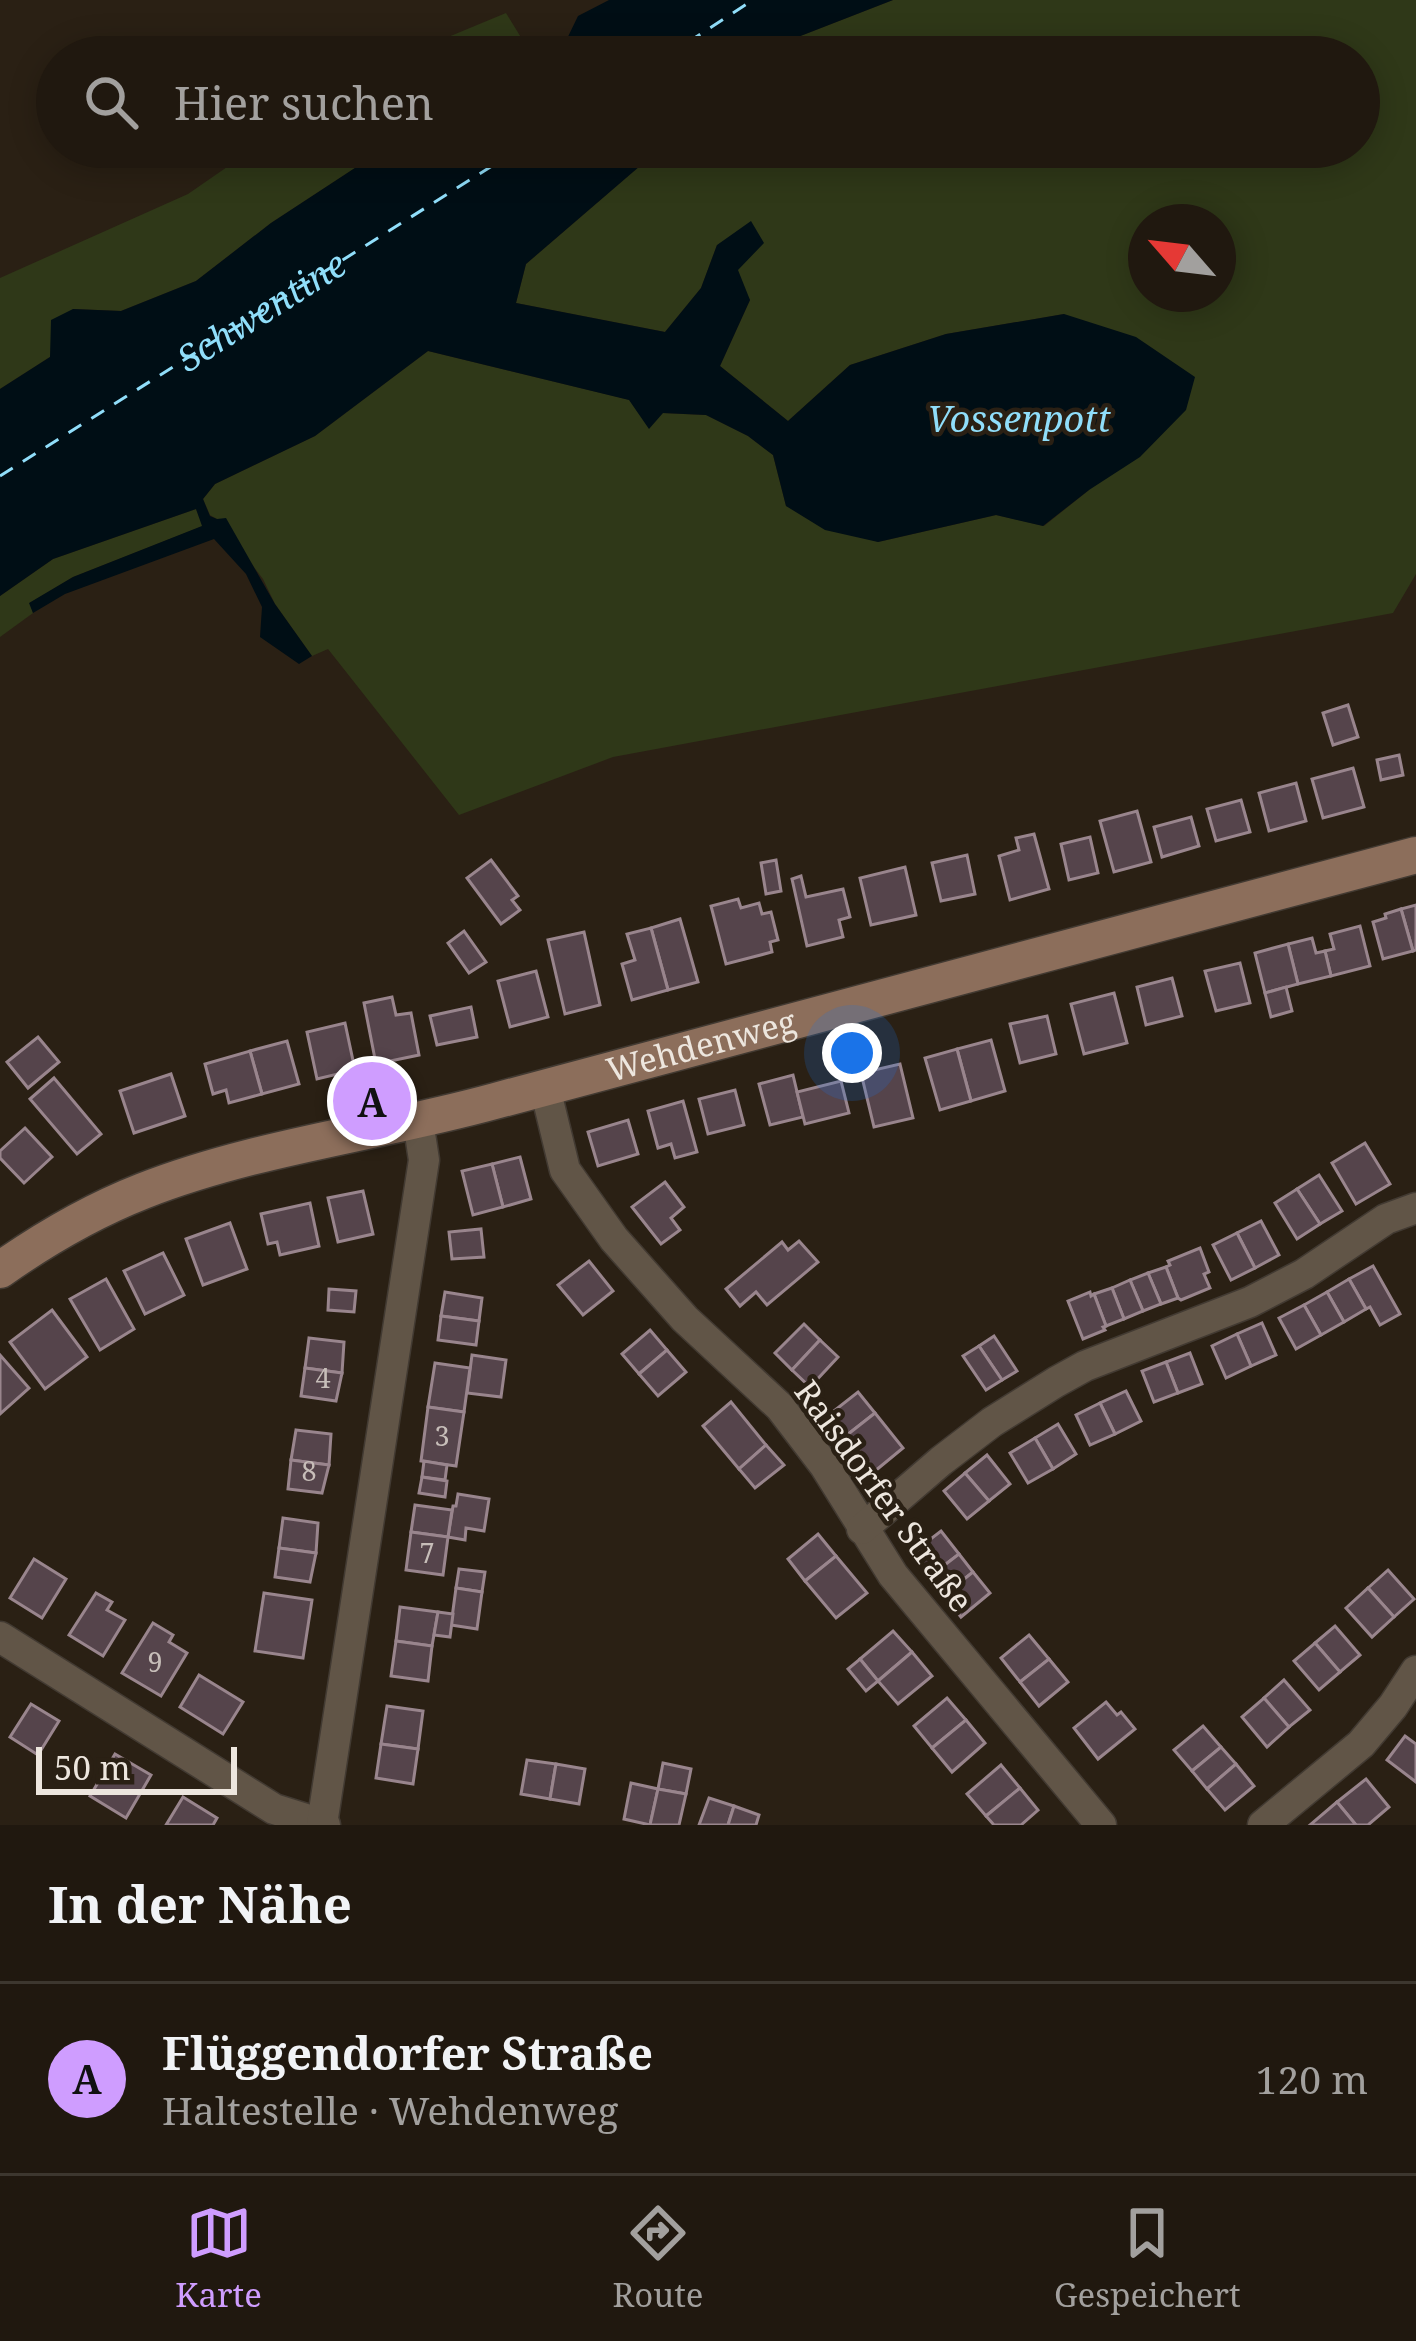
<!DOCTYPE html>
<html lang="de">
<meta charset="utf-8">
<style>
body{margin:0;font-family:"Noto Serif",serif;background:#282118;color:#f1f3f6}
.compass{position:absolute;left:1128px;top:204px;width:108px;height:108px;border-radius:50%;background:#20180f;box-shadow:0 6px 30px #0003;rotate:298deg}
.scale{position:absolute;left:36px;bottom:30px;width:201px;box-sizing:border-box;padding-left:12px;border:6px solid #ede6de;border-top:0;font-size:33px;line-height:42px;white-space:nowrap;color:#ede6de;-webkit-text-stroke:9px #2a2014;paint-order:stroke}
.you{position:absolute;left:852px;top:1053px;width:42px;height:42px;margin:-30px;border:9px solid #fff;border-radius:50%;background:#1a73e8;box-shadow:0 0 0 18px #1a73e833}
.badge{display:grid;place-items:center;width:78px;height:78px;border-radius:50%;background:#cf9dff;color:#111;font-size:39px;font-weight:700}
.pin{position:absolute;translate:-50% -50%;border:6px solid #fff;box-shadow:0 3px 12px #0006}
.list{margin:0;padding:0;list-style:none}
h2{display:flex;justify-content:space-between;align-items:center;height:156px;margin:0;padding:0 48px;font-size:51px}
h2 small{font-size:39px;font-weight:400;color:#a2a09e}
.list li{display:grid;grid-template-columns:78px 1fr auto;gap:36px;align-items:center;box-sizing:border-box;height:192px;padding:0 48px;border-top:3px solid #3d372f}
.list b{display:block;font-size:45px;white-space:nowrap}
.list p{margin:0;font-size:39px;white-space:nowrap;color:#a2a09e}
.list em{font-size:39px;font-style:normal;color:#a2a09e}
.icon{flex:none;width:66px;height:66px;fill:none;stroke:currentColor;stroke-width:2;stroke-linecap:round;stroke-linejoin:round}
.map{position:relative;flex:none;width:1416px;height:1825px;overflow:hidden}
.search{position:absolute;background:#20180f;box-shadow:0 6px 30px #0003;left:36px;right:36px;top:36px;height:132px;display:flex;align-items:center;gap:30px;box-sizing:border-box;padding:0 42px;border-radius:66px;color:#a2a09e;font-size:45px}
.sheet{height:348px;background:#20180f}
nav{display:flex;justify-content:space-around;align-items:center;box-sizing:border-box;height:168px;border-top:3px solid #3d372f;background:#20180f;font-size:33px;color:#a2a09e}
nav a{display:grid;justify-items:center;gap:6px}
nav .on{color:#cf9dff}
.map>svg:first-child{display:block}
</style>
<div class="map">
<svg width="1416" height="1825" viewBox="0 0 1416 1825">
<rect width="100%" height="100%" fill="#2a2014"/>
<g fill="#2f3818" fill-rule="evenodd">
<path d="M 893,0 L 1416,0 L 1416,574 L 1393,613 L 613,757 L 459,815 L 328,649 L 312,656 L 275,604 L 263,579 L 217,519 L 210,515 L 203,499 L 215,484 L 315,436 L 428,351 L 630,400 L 662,413 L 706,415 L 748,436 L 773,455 L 786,506 L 878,542 L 996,515 L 1044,526 L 1089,490 L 1064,314 L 946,334 L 850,365 L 788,421 L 720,366 L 750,300 L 717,245 L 701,288 L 665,332 L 516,303 L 526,264 L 662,147 L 1359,147 L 1359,57 L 767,57 L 785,42 ZM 1146,222 L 1218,222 L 1218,294 L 1146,294 Z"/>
<path d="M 506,13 L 533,57 L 400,57 Z"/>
<path d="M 256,147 L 387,147 L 271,223 L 196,281 L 121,311 L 73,309 L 50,357 L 0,389 L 0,278 L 188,194 Z"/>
<path d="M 196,509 L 203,526 L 73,577 L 30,603 L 33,613 L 0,637 L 0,596 L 53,559 Z"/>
</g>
<g fill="#000e15">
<path d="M 609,0 L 893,0 L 785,42 L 767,57 L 545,57 L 564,45 L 578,16 Z"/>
<path d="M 387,147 L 662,147 L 526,264 L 516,303 L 665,332 L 701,288 L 717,245 L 751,221 L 764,243 L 738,270 L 750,300 L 720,366 L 788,421 L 850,365 L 946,334 L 1064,314 L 1136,337 L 1195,377 L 1186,410 L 1140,457 L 1089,490 L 1043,526 L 996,515 L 878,542 L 825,530 L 786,506 L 773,455 L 748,436 L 706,415 L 663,413 L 649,429 L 629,400 L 428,351 L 315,436 L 215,484 L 203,499 L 210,516 L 217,519 L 226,518 L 275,604 L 312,656 L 299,664 L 260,637 L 262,607 L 246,574 L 214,539 L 65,594 L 33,613 L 29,603 L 73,577 L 202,526 L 196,509 L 53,559 L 0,596 L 0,389 L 50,357 L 51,320 L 73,309 L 121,311 L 196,281 L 271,223 Z"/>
</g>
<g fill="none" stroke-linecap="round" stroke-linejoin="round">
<g stroke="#90defa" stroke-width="3" stroke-dasharray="15 12" stroke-linecap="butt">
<path d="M 665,57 L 753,0"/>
<path id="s1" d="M 0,476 L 522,147"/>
</g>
</g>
<g fill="#55444b" stroke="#99858d" stroke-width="3">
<path d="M 1348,705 L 1358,737 L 1333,745 L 1323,713 Z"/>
<path d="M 1399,755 L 1403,775 L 1381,780 L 1377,760 Z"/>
<path d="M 1353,768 L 1364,807 L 1323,818 L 1312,779 Z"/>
<path d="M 1296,783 L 1306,821 L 1269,831 L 1259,793 Z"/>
<path d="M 1241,800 L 1250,832 L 1216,841 L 1207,809 Z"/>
<path d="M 1137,811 L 1151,862 L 1114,872 L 1100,821 Z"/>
<path d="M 1191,817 L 1199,846 L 1162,857 L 1154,827 Z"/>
<path d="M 1034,834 L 1049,889 L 1010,900 L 999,856 L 1019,850 L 1016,838 Z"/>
<path d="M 1090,837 L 1098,873 L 1069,880 L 1061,844 Z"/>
<path d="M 967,855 L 975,894 L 941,901 L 932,863 Z"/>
<path d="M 491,860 L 518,896 L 512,900 L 520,910 L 501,924 L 467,878 Z"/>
<path d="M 776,860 L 781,891 L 766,894 L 761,863 Z"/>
<path d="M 905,867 L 916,915 L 871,925 L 860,878 Z"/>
<path d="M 801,876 L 806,897 L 843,889 L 850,917 L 839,920 L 843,937 L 807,946 L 792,879 Z"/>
<path d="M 738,899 L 741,908 L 759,903 L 762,914 L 771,912 L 778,940 L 770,942 L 772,952 L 726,964 L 711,906 Z"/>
<path d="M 1416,905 L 1416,950 L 1413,951 L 1401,909 Z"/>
<path d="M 1401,909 L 1413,951 L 1383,959 L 1373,922 L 1386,918 L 1385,914 Z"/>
<path d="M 680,919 L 698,982 L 668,990 L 651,928 Z"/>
<path d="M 1360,926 L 1370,966 L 1331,976 L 1325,951 L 1334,949 L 1330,934 Z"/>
<path d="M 651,928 L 668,990 L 632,1000 L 622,964 L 635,960 L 627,934 Z"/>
<path d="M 464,931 L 486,962 L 469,973 L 448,943 Z"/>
<path d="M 584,932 L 600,1005 L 565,1014 L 548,940 Z"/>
<path d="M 1312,938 L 1316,953 L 1325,951 L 1331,976 L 1298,984 L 1288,944 Z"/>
<path d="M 1288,944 L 1298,984 L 1265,993 L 1255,953 Z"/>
<path d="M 1240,963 L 1250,1003 L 1216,1011 L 1205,971 Z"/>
<path d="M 536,971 L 548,1017 L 510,1027 L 498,981 Z"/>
<path d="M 1172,978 L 1182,1016 L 1146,1025 L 1137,987 Z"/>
<path d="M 1286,987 L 1292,1011 L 1271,1017 L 1265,993 Z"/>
<path d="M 1114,993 L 1127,1043 L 1084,1054 L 1071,1004 Z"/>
<path d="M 392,997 L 396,1015 L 411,1013 L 419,1055 L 376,1064 L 364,1003 Z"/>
<path d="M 471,1007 L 477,1037 L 437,1045 L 430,1016 Z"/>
<path d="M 1047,1016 L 1056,1054 L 1020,1063 L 1010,1024 Z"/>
<path d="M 345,1023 L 355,1070 L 317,1079 L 307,1032 Z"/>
<path d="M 38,1037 L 59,1062 L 28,1088 L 7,1062 Z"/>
<path d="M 991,1040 L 1005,1091 L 971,1101 L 957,1049 Z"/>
<path d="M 287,1041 L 299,1084 L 262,1094 L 250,1051 Z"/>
<path d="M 957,1049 L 971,1101 L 940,1110 L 925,1058 Z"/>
<path d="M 250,1051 L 262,1094 L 229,1103 L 226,1090 L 213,1094 L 205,1064 Z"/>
<path d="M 900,1064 L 913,1118 L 874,1127 L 861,1073 Z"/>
<path d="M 171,1074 L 185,1116 L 134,1133 L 120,1091 Z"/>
<path d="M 793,1075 L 803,1117 L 770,1125 L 759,1084 Z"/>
<path d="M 54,1078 L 101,1134 L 77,1154 L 30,1099 Z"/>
<path d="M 841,1081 L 849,1113 L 805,1124 L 797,1092 Z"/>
<path d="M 735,1090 L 744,1125 L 708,1134 L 699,1099 Z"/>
<path d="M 683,1101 L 697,1152 L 675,1158 L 671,1144 L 658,1148 L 648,1111 Z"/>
<path d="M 628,1120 L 638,1154 L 598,1166 L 588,1132 Z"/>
<path d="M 25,1128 L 52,1157 L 24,1183 L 0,1158 L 0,1151 Z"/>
<path d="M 1365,1143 L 1390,1184 L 1356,1204 L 1332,1163 Z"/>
<path d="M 520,1157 L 531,1199 L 503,1207 L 492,1164 Z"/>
<path d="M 492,1164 L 503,1207 L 473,1215 L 462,1171 Z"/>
<path d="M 1319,1175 L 1342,1211 L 1320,1224 L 1297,1189 Z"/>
<path d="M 665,1182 L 684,1207 L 671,1218 L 680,1230 L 661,1244 L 632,1207 Z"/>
<path d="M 1297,1189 L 1320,1224 L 1297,1239 L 1275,1203 Z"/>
<path d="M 363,1191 L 373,1234 L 338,1242 L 328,1198 Z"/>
<path d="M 310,1203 L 319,1246 L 280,1255 L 277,1242 L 268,1244 L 261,1214 Z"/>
<path d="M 1261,1221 L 1279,1255 L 1255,1268 L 1237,1233 Z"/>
<path d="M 230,1223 L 247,1269 L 203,1285 L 186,1239 Z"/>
<path d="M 481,1229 L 484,1257 L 452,1259 L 449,1232 Z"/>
<path d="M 1237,1233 L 1255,1268 L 1231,1280 L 1213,1245 Z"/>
<path d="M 799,1241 L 818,1262 L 767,1305 L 756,1292 L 740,1306 L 726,1289 L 782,1242 L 788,1250 Z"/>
<path d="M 1200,1248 L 1209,1272 L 1204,1274 L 1210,1288 L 1181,1300 L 1178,1298 L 1166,1267 L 1170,1265 L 1168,1261 Z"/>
<path d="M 163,1253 L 184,1295 L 145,1314 L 124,1271 Z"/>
<path d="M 589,1261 L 613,1291 L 583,1315 L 558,1285 Z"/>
<path d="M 1373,1266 L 1400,1314 L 1380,1325 L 1370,1307 L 1366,1309 L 1349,1279 Z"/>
<path d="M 1166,1267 L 1178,1298 L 1161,1304 L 1148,1273 Z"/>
<path d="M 1148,1273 L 1161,1304 L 1143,1311 L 1130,1280 Z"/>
<path d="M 106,1279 L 134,1329 L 100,1350 L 70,1299 Z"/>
<path d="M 1349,1279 L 1366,1309 L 1344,1322 L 1327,1292 Z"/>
<path d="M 1130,1280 L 1143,1311 L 1124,1319 L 1112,1288 Z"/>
<path d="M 1112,1288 L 1124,1319 L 1106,1326 L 1094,1294 Z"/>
<path d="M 329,1289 L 356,1291 L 354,1312 L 328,1310 Z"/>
<path d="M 445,1292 L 482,1298 L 479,1321 L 441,1316 Z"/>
<path d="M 1090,1292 L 1091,1296 L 1094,1294 L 1106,1326 L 1103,1327 L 1105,1330 L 1083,1339 L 1068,1301 Z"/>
<path d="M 1327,1292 L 1344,1322 L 1321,1335 L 1304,1305 Z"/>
<path d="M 1304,1305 L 1321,1335 L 1296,1349 L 1279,1318 Z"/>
<path d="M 52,1310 L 87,1357 L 45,1389 L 10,1342 Z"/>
<path d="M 441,1316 L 479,1321 L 476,1345 L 438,1340 Z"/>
<path d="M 1262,1323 L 1276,1355 L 1251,1366 L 1237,1334 Z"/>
<path d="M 804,1324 L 820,1340 L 792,1370 L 775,1353 Z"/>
<path d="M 650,1330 L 667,1350 L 639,1374 L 622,1354 Z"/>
<path d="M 1237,1334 L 1251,1366 L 1226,1378 L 1212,1346 Z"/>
<path d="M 994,1336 L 1017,1371 L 1002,1380 L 979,1346 Z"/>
<path d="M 309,1338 L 344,1342 L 342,1373 L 305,1368 Z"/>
<path d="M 820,1340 L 838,1357 L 810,1387 L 792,1370 Z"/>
<path d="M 979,1346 L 1002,1380 L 986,1390 L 963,1356 Z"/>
<path d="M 667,1350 L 686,1372 L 658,1396 L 639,1374 Z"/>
<path d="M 1190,1353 L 1202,1384 L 1178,1393 L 1166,1362 Z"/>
<path d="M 0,1355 L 29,1388 L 0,1414 Z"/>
<path d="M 472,1355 L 506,1360 L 501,1397 L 467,1393 Z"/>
<path d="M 1166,1362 L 1178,1393 L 1154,1402 L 1142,1371 Z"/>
<path d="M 435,1363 L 470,1368 L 464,1412 L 428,1407 Z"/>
<path d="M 305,1368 L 342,1373 L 336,1401 L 301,1396 Z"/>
<path d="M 1126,1391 L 1141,1421 L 1115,1434 L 1100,1403 Z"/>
<path d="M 858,1392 L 875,1413 L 847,1435 L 830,1414 Z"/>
<path d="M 731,1402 L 766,1445 L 739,1469 L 703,1426 Z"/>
<path d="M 1100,1403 L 1115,1434 L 1090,1445 L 1076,1415 Z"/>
<path d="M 428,1407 L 464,1412 L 456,1466 L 421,1461 Z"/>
<path d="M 875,1413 L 903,1448 L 875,1471 L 847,1435 Z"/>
<path d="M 1058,1424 L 1076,1454 L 1053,1469 L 1035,1438 Z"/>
<path d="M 296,1430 L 331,1434 L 329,1465 L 291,1460 Z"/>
<path d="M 1035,1438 L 1053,1469 L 1028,1483 L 1010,1453 Z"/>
<path d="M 766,1445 L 784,1465 L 755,1488 L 739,1469 Z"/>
<path d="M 987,1455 L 1010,1484 L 989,1501 L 965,1473 Z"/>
<path d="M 291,1460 L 329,1465 L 322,1493 L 288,1489 Z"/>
<path d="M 424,1461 L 447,1465 L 445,1480 L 422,1477 Z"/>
<path d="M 965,1473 L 989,1501 L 967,1519 L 944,1491 Z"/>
<path d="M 422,1477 L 447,1481 L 445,1497 L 419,1493 Z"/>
<path d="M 458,1494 L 489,1499 L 484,1531 L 466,1528 L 465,1540 L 448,1537 L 453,1506 L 456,1506 Z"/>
<path d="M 415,1505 L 452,1510 L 448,1537 L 411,1532 Z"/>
<path d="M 283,1518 L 318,1523 L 316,1553 L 279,1548 Z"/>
<path d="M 941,1531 L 959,1554 L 929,1577 L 911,1554 Z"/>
<path d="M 411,1532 L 448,1537 L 443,1575 L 406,1570 Z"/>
<path d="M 818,1534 L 836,1556 L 805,1581 L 788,1559 Z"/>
<path d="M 279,1548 L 316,1553 L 310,1582 L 275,1577 Z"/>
<path d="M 959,1554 L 973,1572 L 944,1595 L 929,1577 Z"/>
<path d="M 836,1556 L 867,1593 L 836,1618 L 805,1581 Z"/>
<path d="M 34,1559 L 66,1579 L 42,1618 L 10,1598 Z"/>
<path d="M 459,1569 L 485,1572 L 482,1592 L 456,1588 Z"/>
<path d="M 1388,1570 L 1414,1599 L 1394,1617 L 1368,1588 Z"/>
<path d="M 973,1572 L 990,1593 L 961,1617 L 944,1595 Z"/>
<path d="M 456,1588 L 482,1592 L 477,1629 L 451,1625 Z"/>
<path d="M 1368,1588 L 1394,1617 L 1372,1637 L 1346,1608 Z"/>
<path d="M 96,1593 L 112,1602 L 107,1610 L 125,1620 L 103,1656 L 69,1635 Z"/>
<path d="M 264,1593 L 312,1600 L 303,1658 L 255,1651 Z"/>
<path d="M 400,1607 L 438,1612 L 432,1646 L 396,1641 Z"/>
<path d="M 438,1612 L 453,1614 L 450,1637 L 434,1635 Z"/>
<path d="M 153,1623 L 173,1635 L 169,1642 L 187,1653 L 161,1696 L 122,1673 Z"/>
<path d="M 1335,1626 L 1360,1655 L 1340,1672 L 1315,1643 Z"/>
<path d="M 893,1631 L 912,1652 L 878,1681 L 860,1659 Z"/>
<path d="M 1029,1635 L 1049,1659 L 1020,1682 L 1001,1658 Z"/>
<path d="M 396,1641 L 432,1646 L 428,1681 L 391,1676 Z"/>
<path d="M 1315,1643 L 1340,1672 L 1319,1690 L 1294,1661 Z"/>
<path d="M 912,1652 L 932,1676 L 898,1704 L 878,1681 Z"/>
<path d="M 860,1659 L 878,1681 L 866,1691 L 848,1669 Z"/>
<path d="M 1049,1659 L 1068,1682 L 1039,1706 L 1020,1682 Z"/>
<path d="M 199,1675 L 243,1702 L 223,1734 L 180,1707 Z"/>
<path d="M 1284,1680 L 1310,1710 L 1289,1727 L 1264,1698 Z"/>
<path d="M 947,1698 L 966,1720 L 932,1748 L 914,1726 Z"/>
<path d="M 1264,1698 L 1289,1727 L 1267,1747 L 1242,1717 Z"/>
<path d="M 1106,1702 L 1117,1715 L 1121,1712 L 1135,1729 L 1098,1759 L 1074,1728 Z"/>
<path d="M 31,1704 L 59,1721 L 38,1755 L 10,1737 Z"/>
<path d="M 387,1706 L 423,1711 L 418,1749 L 381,1744 Z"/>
<path d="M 966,1720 L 985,1743 L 952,1772 L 932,1748 Z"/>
<path d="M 1203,1726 L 1221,1747 L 1192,1771 L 1174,1750 Z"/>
<path d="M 1405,1736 L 1416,1744 L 1416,1782 L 1387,1760 Z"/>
<path d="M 381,1744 L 418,1749 L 413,1784 L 376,1778 Z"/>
<path d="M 1221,1747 L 1236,1764 L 1207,1789 L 1192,1771 Z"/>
<path d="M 115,1754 L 151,1775 L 126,1818 L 90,1796 Z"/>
<path d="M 527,1760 L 556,1764 L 550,1799 L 521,1794 Z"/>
<path d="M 663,1763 L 691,1769 L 686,1794 L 658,1789 Z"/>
<path d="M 556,1764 L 585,1769 L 579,1804 L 550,1799 Z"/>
<path d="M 1236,1764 L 1254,1786 L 1225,1810 L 1207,1789 Z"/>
<path d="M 1001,1765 L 1020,1788 L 986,1816 L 967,1794 Z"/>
<path d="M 1366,1779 L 1389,1807 L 1368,1825 L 1356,1825 L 1337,1802 Z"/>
<path d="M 631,1783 L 658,1789 L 650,1825 L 624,1819 Z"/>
<path d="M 1020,1788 L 1038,1810 L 1021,1825 L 994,1825 L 986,1816 Z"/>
<path d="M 658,1789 L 686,1794 L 679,1825 L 650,1825 Z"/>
<path d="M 183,1797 L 217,1818 L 213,1825 L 166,1825 Z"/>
<path d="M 709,1798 L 734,1806 L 728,1825 L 699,1825 Z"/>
<path d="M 1337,1802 L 1356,1825 L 1310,1825 Z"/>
<path d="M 734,1806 L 759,1815 L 756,1825 L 728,1825 Z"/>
</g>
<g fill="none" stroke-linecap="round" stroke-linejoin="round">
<g stroke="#423a32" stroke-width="33">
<g id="street">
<path d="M 545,1088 L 565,1170 L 614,1239 L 685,1319 L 780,1407 L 825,1466 L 893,1575 L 1101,1825"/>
<path d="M 862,1529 L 941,1461 L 992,1422 L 1056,1382 L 1085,1366 L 1250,1302 L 1304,1274 L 1386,1219 L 1416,1208"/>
<path d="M 0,1637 L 274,1809 L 325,1825"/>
<path d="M 322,1824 L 424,1160 L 418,1121"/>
<path d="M 1263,1825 L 1361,1744 L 1393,1706 L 1416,1671"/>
</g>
</g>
<g stroke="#423a32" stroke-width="39">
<g id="secondary">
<path id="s2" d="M 0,1270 C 44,1239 92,1211 143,1191 C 255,1147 379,1133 495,1101 C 802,1018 1109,937 1416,855"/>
</g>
</g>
<use href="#street" stroke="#615547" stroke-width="30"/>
<use href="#secondary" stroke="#8c6e5b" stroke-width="36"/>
</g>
<g text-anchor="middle" stroke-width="9" stroke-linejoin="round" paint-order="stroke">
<g font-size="27" fill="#c7beb9">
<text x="323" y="1388">4</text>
<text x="442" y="1446">3</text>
<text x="309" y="1481">8</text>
<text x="427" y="1563">7</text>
<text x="155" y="1672">9</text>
</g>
<g font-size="33" fill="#ede6de" stroke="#2a2014">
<text dy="12" stroke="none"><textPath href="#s2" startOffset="741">Wehdenweg</textPath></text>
<text transform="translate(884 1496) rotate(54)" y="12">Raisdorfer Straße</text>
</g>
<g font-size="36" font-style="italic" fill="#90defa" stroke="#2a2014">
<text dy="13" stroke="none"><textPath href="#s1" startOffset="309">Schwentine</textPath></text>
<text x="1019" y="432">Vossenpott</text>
</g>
</g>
</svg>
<svg class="compass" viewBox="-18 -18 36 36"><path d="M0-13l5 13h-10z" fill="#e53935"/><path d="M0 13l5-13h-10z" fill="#a2a09e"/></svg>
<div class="scale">50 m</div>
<div class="you"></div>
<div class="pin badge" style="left:372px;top:1101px">A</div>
<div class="search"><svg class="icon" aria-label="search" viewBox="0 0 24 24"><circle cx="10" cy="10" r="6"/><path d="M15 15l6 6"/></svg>Hier suchen</div>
</div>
<section class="sheet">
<h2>In der Nähe<small></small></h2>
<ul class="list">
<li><span class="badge">A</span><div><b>Flüggendorfer Straße</b><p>Haltestelle · Wehdenweg</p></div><em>120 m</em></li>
</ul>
</section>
<nav>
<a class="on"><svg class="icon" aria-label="map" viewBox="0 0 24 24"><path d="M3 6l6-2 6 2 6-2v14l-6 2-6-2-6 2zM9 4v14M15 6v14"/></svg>Karte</a>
<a><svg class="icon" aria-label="directions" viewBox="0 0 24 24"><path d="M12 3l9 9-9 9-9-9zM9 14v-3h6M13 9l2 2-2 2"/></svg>Route</a>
<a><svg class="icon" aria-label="saved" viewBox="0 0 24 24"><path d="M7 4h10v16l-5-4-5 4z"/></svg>Gespeichert</a>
</nav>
